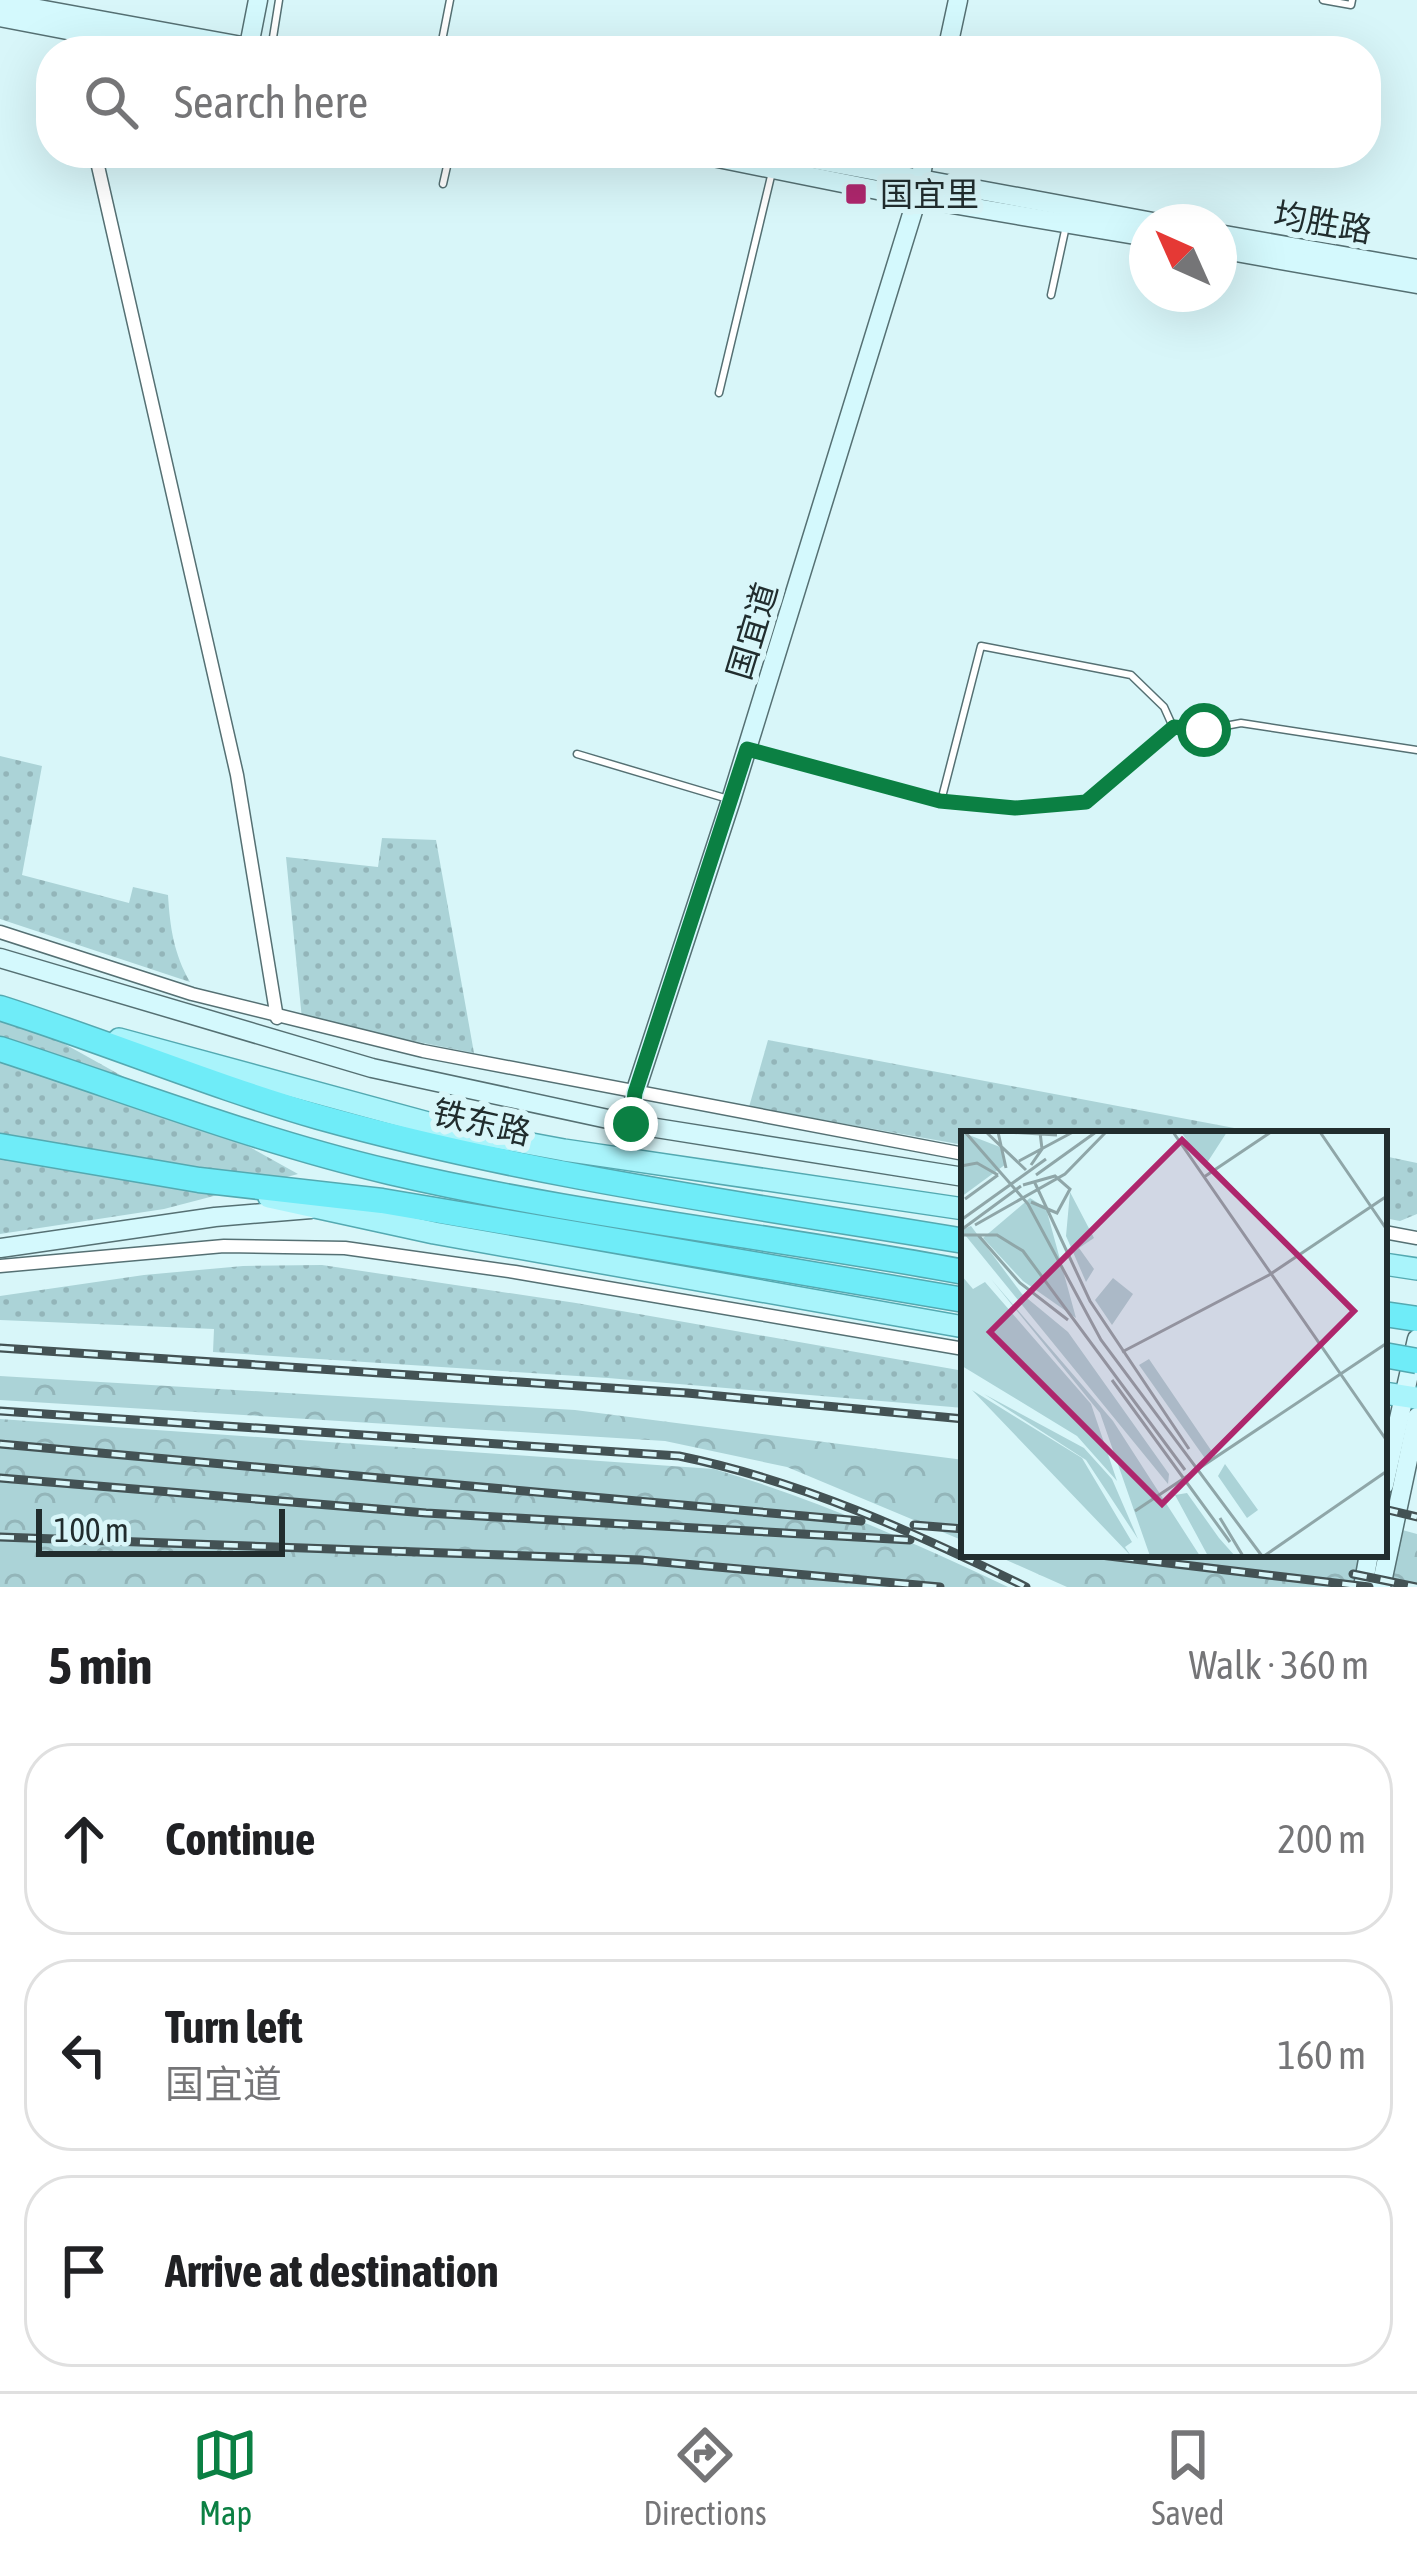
<!DOCTYPE html>
<meta charset="utf-8">
<style>
body{margin:0;font-family:"Asap Condensed","Noto Sans SC",sans-serif;background:#f2f2f2;color:#202124}
.compass{position:absolute;left:1129px;top:204px;width:108px;height:108px;border-radius:50%;background:#fff;box-shadow:0 12px 48px #0002;rotate:315deg}
.scale{position:absolute;left:36px;bottom:30px;width:249px;box-sizing:border-box;padding-left:12px;border:6px solid #212d2e;border-top:0;font-size:33px;line-height:42px;white-space:nowrap;color:#212d2e;-webkit-text-stroke:9px #d8f6f9;paint-order:stroke}
.stop{position:absolute;width:36px;height:36px;margin:-27px;border:9px solid #0b8043;border-radius:50%;background:#fff}
.stop.end{background:#0b8043;border-color:#fff;box-shadow:0 3px 12px #0008}
.list{margin:0;padding:0;list-style:none}
h2{display:flex;justify-content:space-between;align-items:center;height:156px;margin:0;padding:0 48px;font-size:51px}
h2 small{font-size:39px;font-weight:400;color:#757577}
.list li{display:grid;grid-template-columns:78px 1fr auto;gap:36px;align-items:center;box-sizing:border-box;height:192px;margin:0 24px 24px;padding:0 24px;border:3px solid #e0e0e0;border-radius:48px}
.list b{display:block;font-size:45px;white-space:nowrap}
.list p{margin:0;font-size:39px;white-space:nowrap;color:#757577}
.list em{font-size:39px;font-style:normal;color:#757577}
.icon{flex:none;width:66px;height:66px;fill:none;stroke:currentColor;stroke-width:2;stroke-linecap:round;stroke-linejoin:round}
.map{position:relative;flex:none;width:1417px;height:1587px;overflow:hidden}
.search{position:absolute;background:#fff;box-shadow:0 12px 48px #0002;left:36px;right:36px;top:36px;height:132px;display:flex;align-items:center;gap:30px;box-sizing:border-box;padding:0 42px;border-radius:48px;color:#757577;font-size:45px}
.sheet{height:804px;background:#fff}
nav{display:flex;justify-content:space-around;align-items:center;box-sizing:border-box;height:168px;border-top:3px solid #e0e0e0;background:#fff;font-size:33px;color:#757577}
nav a{display:grid;justify-items:center;gap:6px}
nav .on{color:#0b8043}
.map>svg:first-child{display:block}
</style>
<div class="map">
<svg width="1417" height="1587" viewBox="0 0 1417 1587">
<defs>
<pattern id="grass-dots" width="8" height="8" patternUnits="userSpaceOnUse" patternTransform="scale(3)"><rect width="8" height="8" fill="#abd3d7"/><path d="M2 2h.1M6 6h.1" fill="none" stroke="#93b5b9" stroke-width="1.8" stroke-linecap="round"/></pattern>
<pattern id="forest-crowns" width="20" height="18" patternUnits="userSpaceOnUse" patternTransform="scale(3)"><rect width="20" height="18" fill="#abd3d7"/><path d="M2 6a3 3 0 1 1 6 0M12 15a3 3 0 1 1 6 0" fill="none" stroke="#93b5b9"/></pattern>
</defs>
<rect width="100%" height="100%" fill="#d8f6f9"/>
<g fill="url(#grass-dots)">
<path d="M 0,756 L 42,766 L 22,875 L 129,903 L 133,887 L 168,895 C 170,928 174,954 190,982 L 0,919 Z"/>
<path d="M 382,838 L 436,840 L 474,1053 L 302,1019 L 286,857 L 378,867 Z"/>
<path d="M 0,1008 L 298,1174 L 164,1209 L 0,1234 Z"/>
<path d="M 768,1040 L 1266,1134 L 964,1134 L 964,1145 L 749,1107 Z"/>
<path d="M 1384,1156 L 1417,1163 L 1417,1214 L 1400,1221 L 1384,1218 Z"/>
<path d="M 322,1265 L 576,1303 L 964,1371 L 964,1408 L 608,1378 L 213,1352 L 214,1329 L 0,1320 L 0,1296 L 144,1275 L 243,1266 Z"/>
</g>
<g fill="url(#forest-crowns)">
<path d="M 0,1376 L 575,1410 L 964,1460 L 964,1541 L 787,1467 L 665,1441 L 0,1400 Z"/>
<path d="M 0,1419 L 714,1469 C 816,1499 911,1541 1008,1587 L 0,1587 Z"/>
<path d="M 1384,1525 L 1417,1534 L 1417,1587 L 1067,1587 L 993,1554 L 1384,1554 Z"/>
</g>
<g fill="none" stroke-linecap="round" stroke-linejoin="round">
<g stroke="#557073" stroke-width="9">
<g id="lane">
<path d="M 1323,0 L 1351,5 L 1352,0"/>
<path d="M 271,50 L 279,0"/>
<path d="M 440,51 L 450,0"/>
<path d="M 443,184 L 450,153"/>
<path d="M 1051,295 L 1066,226"/>
<path d="M 719,393 L 772,172"/>
<path d="M 750,750 L 941,801 L 1015,808 L 1086,802 L 1173,727"/>
<path d="M 577,754 L 728,799"/>
<path d="M 941,801 L 981,646 L 1131,675 L 1164,707 L 1173,727 L 1204,730 L 1241,723 L 1417,750"/>
</g>
</g>
<g stroke="#557073" stroke-width="15">
<g id="street">
<path d="M 95,153 L 237,775 L 277,1018"/>
<path d="M 0,932 L 192,994 L 423,1051 L 964,1154"/>
<path d="M 1384,1232 L 1417,1238"/>
<path d="M 0,1266 L 224,1246 L 345,1248 L 515,1272 L 964,1349"/>
</g>
</g>
<g stroke="#557073" stroke-width="21">
<g id="secondary">
<path d="M 0,2 L 269,51"/>
<path d="M 0,17 L 177,51"/>
<path d="M 248,51 L 258,0"/>
<path d="M 947,51 L 958,0"/>
<path d="M 693,153 L 917,198 L 1147,237"/>
<path d="M 779,153 L 1153,222"/>
<path d="M 1219,234 L 1417,269"/>
<path d="M 1219,249 L 1417,284"/>
<path d="M 0,958 L 372,1068 L 631,1124 L 964,1177"/>
<path d="M 631,1124 L 635,1093 L 731,800 L 917,198 L 925,153"/>
<path d="M 0,1248 L 215,1217 L 311,1209"/>
<path d="M 1384,1485 L 1417,1339"/>
<path d="M 1363,1587 L 1369,1554"/>
<path d="M 1381,1587 L 1417,1417"/>
</g>
</g>
<g stroke="#54a9b1" stroke-width="24">
<g id="primary">
<path d="M 119,1039 L 450,1129 L 564,1150 L 964,1209"/>
<path d="M 269,1197 L 434,1233 L 964,1327"/>
<path d="M 1384,1264 L 1417,1269"/>
<path d="M 1384,1393 L 1417,1398"/>
</g>
</g>
<g stroke="#54a9b1" stroke-width="27">
<g id="highway">
<path d="M 0,1008 C 107,1042 211,1086 319,1117 C 530,1176 748,1205 964,1241"/>
<path d="M 0,1049 C 129,1091 258,1141 390,1172 C 579,1216 773,1236 964,1272"/>
<path d="M 0,1146 L 199,1180 L 382,1201 L 964,1300"/>
<path d="M 1384,1314 L 1417,1319"/>
</g>
</g>
<use href="#lane" stroke="#fff" stroke-width="6"/>
<use href="#street" stroke="#fff" stroke-width="12"/>
<use href="#secondary" stroke="#d4f9fd" stroke-width="18"/>
<use href="#primary" stroke="#a9f4fb" stroke-width="21"/>
<use href="#highway" stroke="#6fecf8" stroke-width="24"/>
<g stroke="#435254" stroke-width="9">
<g id="rail">
<path d="M 0,1348 L 687,1393 L 964,1419"/>
<path d="M 0,1411 L 679,1456 C 801,1481 914,1532 1026,1587"/>
<path d="M 0,1444 L 861,1521"/>
<path d="M 0,1478 L 426,1513 L 910,1540"/>
<path d="M 1384,1509 L 1417,1517"/>
<path d="M 914,1525 L 964,1529"/>
<path d="M 0,1537 L 640,1560 L 940,1587"/>
<path d="M 1092,1554 L 1369,1587"/>
<path d="M 1353,1574 L 1417,1587"/>
</g>
</g>
<use href="#rail" stroke="#d8f6f9" stroke-width="4.5" stroke-dasharray="14" stroke-linecap="butt"/>
<g stroke="#54a9b1" stroke-width="27" stroke-linecap="butt">
<path id="highway-bridge" d="M 1384,1355 L 1417,1361"/>
</g>
<use href="#highway-bridge" stroke="#6fecf8" stroke-width="24"/>
</g>
<g fill="none" stroke-linecap="round" stroke-linejoin="round">
<path stroke="#0b8043" stroke-width="15" d="M 631,1124 L 635,1093 L 747,749 L 940,801 L 1015,808 L 1086,802 L 1174,727 L 1204,730"/>
</g>
<rect fill="#ae276d" stroke="#d8f6f9" stroke-width="4.5" x="844" y="182" width="24" height="24" rx="6"/>
<g text-anchor="middle" stroke-width="12" stroke-linejoin="round" paint-order="stroke">
<g font-size="33" fill="#212d2e" stroke="#d8f6f9" text-anchor="start">
<text x="880" y="206">国宜里</text>
</g>
<g font-size="33" fill="#212d2e" stroke="#d8f6f9">
<text transform="translate(1323 222) rotate(10)" y="12">均胜路</text>
<text transform="translate(752 631) rotate(-73)" y="12">国宜道</text>
<text transform="translate(482 1122) rotate(13)" y="12">铁东路</text>
</g>
</g>
<g transform="translate(961 1131)">
<rect width="426" height="426" fill="#d8f6f9"/>
<path d="M 0,1 L 39,16 L 45,33 L 0,66 ZM 220,1 L 266,1 L 244,35 ZM 109,61 L 133,107 L 118,117 L 133,138 L 125,151 L 105,105 ZM 69,67 L 85,77 L 115,187 L 62,150 L 22,107 ZM 10,95 L 61,163 L 107,201 L 208,343 L 207,353 L 0,99 ZM 152,147 L 172,163 L 151,194 L 134,169 ZM 188,228 L 254,325 L 243,326 L 178,234 ZM 264,333 L 297,379 L 286,387 L 257,345 ZM 226,362 L 258,407 L 274,425 L 247,425 L 214,364 Z" fill="#abd3d7"/>
<path d="M 0,144 L 12,158 L 24,151 L 130,273 L 156,350 L 116,305 L 1,235 ZM 30,148 L 152,290 L 239,425 L 189,425 L 139,282 ZM 11,259 L 121,327 L 171,411 L 164,416 L 170,425 ZM 23,263 L 123,317 L 151,348 L 177,408 L 125,329 Z" fill="#abd3d7"/>
<path fill="none" stroke="#8fa6a8" stroke-width="3" d="M 4,1 L 67,73 L 140,209 L 301,425M 25,1 L 65,39M 37,1 L 45,37M 45,1 L 96,4M 212,1 L 426,310M 359,1 L 426,99M 58,30 L 112,1M 70,34 L 81,18 L 79,1M 0,35 L 16,32 L 37,44M 75,44 L 135,1M 243,46 L 310,1M 73,50 L 129,170 L 228,318M 62,54 L 94,45 L 109,58 L 96,82 L 70,71M 4,68 L 37,44M 0,89 L 85,28M 14,94 L 104,43 L 145,1M 0,99 L 60,55M 0,104 L 36,104 L 62,120 L 224,339M 17,104 L 59,152 L 107,189M 161,221 L 308,144 L 426,65M 151,249 L 269,411M 174,380 L 426,212M 259,387 L 282,425M 303,425 L 426,340"/>
<path fill="#ae276d" fill-opacity="0.15" stroke="#ae276d" stroke-width="6" d="M 221,9 L 393,180 L 201,373 L 29,201 Z"/>
<rect width="426" height="426" fill="none" stroke="#212d2e" stroke-width="6"/>
</g>
</svg>
<svg class="compass" viewBox="-18 -18 36 36"><path d="M0-13l5 13h-10z" fill="#e53935"/><path d="M0 13l5-13h-10z" fill="#757577"/></svg>
<div class="scale">100 m</div>
<div class="stop" style="left:1204px;top:730px"></div>
<div class="stop end" style="left:631px;top:1124px"></div>
<div class="search"><svg class="icon" aria-label="search" viewBox="0 0 24 24"><circle cx="10" cy="10" r="6"/><path d="M15 15l6 6"/></svg>Search here</div>
</div>
<section class="sheet">
<h2>5 min<small>Walk · 360 m</small></h2>
<ul class="list">
<li><svg class="icon" aria-label="ahead" viewBox="0 0 24 24"><path d="M12 20V5M6 11l6-6 6 6"/></svg><div><b>Continue</b></div><em>200 m</em></li>
<li><svg class="icon" aria-label="left" viewBox="0 0 24 24"><path d="M17 20v-9H6M10 6l-5 5 5 5"/></svg><div><b>Turn left</b><p>国宜道</p></div><em>160 m</em></li>
<li><svg class="icon" aria-label="arrive" viewBox="0 0 24 24"><path d="M6 21V4h12l-3 4 3 4H6"/></svg><div><b>Arrive at destination</b></div></li>
</ul>
</section>
<nav>
<a class="on"><svg class="icon" aria-label="map" viewBox="0 0 24 24"><path d="M3 6l6-2 6 2 6-2v14l-6 2-6-2-6 2zM9 4v14M15 6v14"/></svg>Map</a>
<a><svg class="icon" aria-label="directions" viewBox="0 0 24 24"><path d="M12 3l9 9-9 9-9-9zM9 14v-3h6M13 9l2 2-2 2"/></svg>Directions</a>
<a><svg class="icon" aria-label="saved" viewBox="0 0 24 24"><path d="M7 4h10v16l-5-4-5 4z"/></svg>Saved</a>
</nav>
